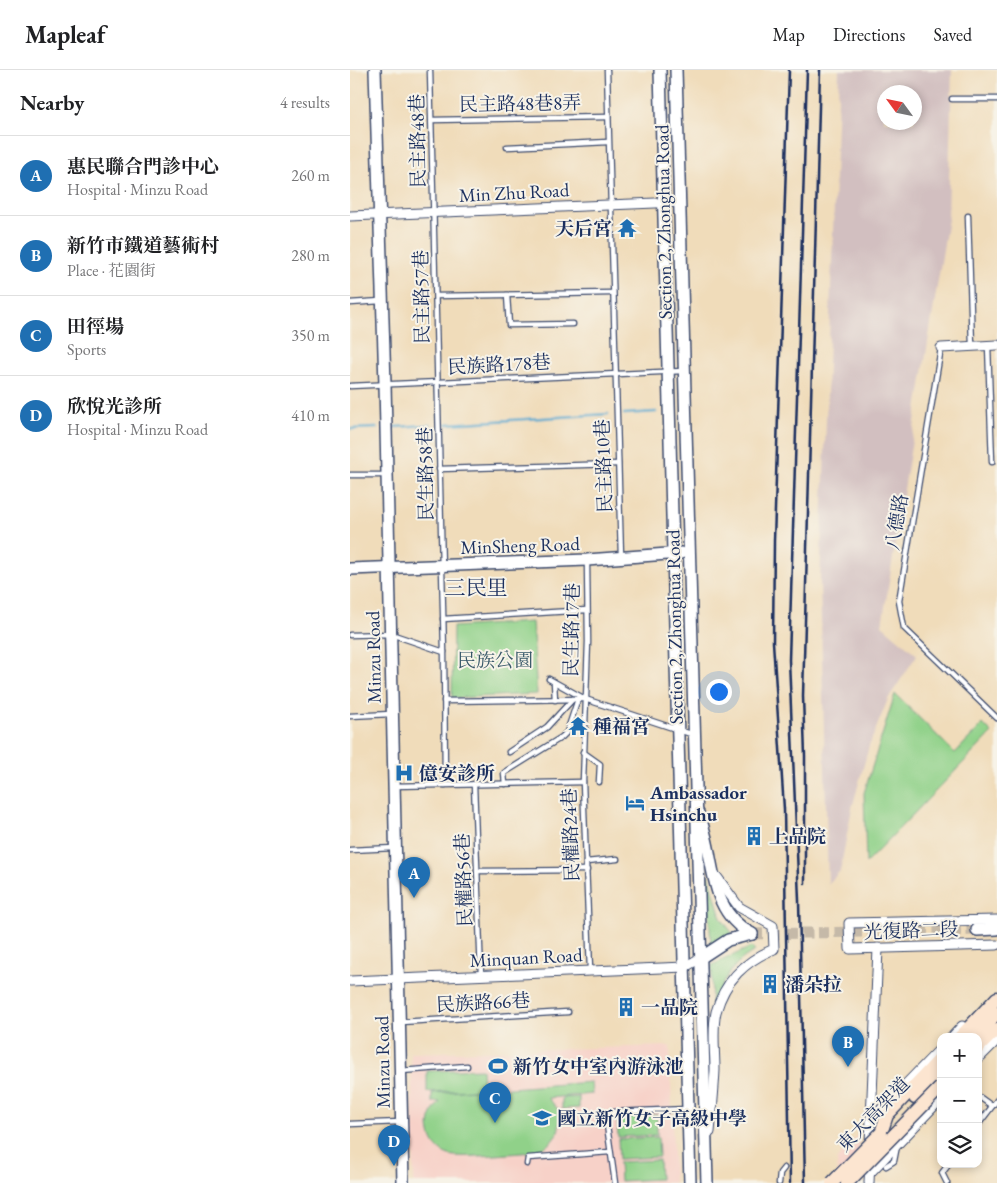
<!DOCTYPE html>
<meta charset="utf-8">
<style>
body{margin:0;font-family:"EB Garamond","Noto Serif TC",serif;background:#f2f2f2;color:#202124}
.controls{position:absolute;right:15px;bottom:15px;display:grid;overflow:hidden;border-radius:10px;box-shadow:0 2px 8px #0003}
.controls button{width:45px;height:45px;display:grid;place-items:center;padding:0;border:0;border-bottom:1px solid #e0e0e0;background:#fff;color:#202124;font:25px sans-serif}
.compass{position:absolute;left:527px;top:15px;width:45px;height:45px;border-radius:50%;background:#fff;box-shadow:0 2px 8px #0003;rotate:303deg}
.you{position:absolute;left:368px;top:621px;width:18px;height:18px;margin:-12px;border:4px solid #fff;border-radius:50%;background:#1a73e8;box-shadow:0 0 0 8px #1a73e833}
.badge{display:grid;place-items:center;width:32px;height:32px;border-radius:50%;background:#1f6fb2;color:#fff;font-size:16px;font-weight:700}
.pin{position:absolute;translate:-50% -41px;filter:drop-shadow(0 1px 2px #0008)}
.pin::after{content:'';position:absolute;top:26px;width:18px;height:15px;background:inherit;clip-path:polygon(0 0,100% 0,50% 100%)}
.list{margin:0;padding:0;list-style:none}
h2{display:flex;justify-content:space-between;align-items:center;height:65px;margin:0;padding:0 20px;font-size:21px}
h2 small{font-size:16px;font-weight:400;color:#757577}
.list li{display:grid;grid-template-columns:32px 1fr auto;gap:15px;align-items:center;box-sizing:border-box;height:80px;padding:0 20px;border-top:1px solid #e0e0e0}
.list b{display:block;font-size:19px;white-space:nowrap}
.list p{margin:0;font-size:16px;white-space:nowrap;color:#757577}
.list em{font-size:16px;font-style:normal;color:#757577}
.icon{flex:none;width:28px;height:28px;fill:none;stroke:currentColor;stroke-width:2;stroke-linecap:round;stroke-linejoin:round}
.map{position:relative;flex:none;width:647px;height:1113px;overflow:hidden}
header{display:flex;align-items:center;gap:30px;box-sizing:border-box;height:70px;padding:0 25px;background:#fff;border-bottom:1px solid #e0e0e0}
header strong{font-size:24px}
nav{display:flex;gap:28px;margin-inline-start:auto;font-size:18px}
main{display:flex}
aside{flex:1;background:#fff}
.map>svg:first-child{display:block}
</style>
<header>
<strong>Mapleaf</strong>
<nav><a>Map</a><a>Directions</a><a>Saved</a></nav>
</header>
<main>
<aside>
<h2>Nearby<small>4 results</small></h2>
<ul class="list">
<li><span class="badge">A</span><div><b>惠民聯合門診中心</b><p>Hospital · Minzu Road</p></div><em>260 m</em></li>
<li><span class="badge">B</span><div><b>新竹市鐵道藝術村</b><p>Place · 花園街</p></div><em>280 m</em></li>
<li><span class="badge">C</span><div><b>田徑場</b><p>Sports</p></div><em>350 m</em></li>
<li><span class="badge">D</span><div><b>欣悅光診所</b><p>Hospital · Minzu Road</p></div><em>410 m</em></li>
</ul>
</aside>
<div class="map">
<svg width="647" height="1113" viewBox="0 0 647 1113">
<rect width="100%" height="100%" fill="#f7f3e8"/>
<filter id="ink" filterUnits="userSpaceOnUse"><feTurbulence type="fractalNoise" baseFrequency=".02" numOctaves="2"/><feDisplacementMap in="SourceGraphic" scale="10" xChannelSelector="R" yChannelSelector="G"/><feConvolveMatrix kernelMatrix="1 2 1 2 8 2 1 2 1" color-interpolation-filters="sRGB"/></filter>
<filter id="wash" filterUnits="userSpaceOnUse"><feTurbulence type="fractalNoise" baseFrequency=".0096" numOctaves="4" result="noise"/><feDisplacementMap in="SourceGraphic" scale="20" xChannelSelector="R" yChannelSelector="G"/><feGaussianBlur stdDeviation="1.12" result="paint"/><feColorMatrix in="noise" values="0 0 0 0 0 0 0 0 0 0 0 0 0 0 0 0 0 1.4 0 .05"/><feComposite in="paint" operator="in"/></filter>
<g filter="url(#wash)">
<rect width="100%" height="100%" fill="#f0dcba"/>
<g fill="#f7d1c8">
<path d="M 320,976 L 324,1113 L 64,1113 L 61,983 Z"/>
<path d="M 509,1063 L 509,1111 L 488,1113 L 487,1089 Z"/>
</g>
<path fill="#d2bfc0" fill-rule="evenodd" d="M 489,0 L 602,0 L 598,149 L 532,555 L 567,585 L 538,629 L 519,676 L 502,738 L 490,801 L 478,814 L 470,512 ZM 534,22 L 564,22 L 564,52 L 534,52 Z"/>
<g fill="#90d189" stroke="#568074">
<path d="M 182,552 L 187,624 L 102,628 L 103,557 Z"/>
<path d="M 545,624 L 605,683 L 633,654 L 642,663 L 516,793 L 514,723 Z"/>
<path d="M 357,805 L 359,805 L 371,848 L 383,864 L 361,877 Z"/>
<path d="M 401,877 L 405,881 C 379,894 370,917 361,943 L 362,895 Z"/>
<path d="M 132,999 L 133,1020 L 241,1012 L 242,1024 L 198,1028 L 208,1039 C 214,1060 204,1075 184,1082 C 167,1083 111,1089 99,1085 C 89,1082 82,1073 80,1063 C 77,1050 82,1041 90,1032 L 82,1032 L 82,1023 L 124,1020 L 77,1022 L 77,1001 Z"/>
<path d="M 229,1027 L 229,1038 L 212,1039 L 212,1028 Z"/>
<path d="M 307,1045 L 307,1065 L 268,1067 L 267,1047 Z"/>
<path d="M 308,1067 L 309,1087 L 269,1089 L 268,1069 Z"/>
<path d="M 309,1090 L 310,1109 L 270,1111 L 269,1092 Z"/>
</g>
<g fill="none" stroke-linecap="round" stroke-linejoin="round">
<g stroke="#51a6cd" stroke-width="2.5">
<path d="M 274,344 L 306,342"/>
<path d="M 97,354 L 258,344"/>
<path d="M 44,357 L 80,355"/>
<path d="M 0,359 L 27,358"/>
</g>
</g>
</g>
<g filter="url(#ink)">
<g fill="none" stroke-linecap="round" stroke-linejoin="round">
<path stroke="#c5b9a8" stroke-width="11" stroke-dasharray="11 5.5" stroke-linecap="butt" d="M 402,864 L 627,860"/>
<g stroke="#3b496c" stroke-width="7">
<g id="service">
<path d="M 80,0 L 94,582 L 95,715"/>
<path d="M 257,0 L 271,486"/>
<path d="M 602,29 L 647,29"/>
<path d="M 82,50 L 258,47"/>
<path d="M 157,77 L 258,72"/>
<path d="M 618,146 L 622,276"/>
<path d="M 157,225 L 159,255 L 223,254"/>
<path d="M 86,226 L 262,223"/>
<path d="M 0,233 L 31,231"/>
<path d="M 638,275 L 642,392"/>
<path d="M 591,278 L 549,531 L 554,558 L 647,648"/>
<path d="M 0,316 L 333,301"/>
<path d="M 89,399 L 268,394"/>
<path d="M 0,405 L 36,405"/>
<path d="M 237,492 L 238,572 L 233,712 L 240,900"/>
<path d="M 93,549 L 237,540"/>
<path d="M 0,565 L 41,564 L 94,582"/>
<path d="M 199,609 L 235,629 L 344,665"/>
<path d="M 204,612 L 205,630"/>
<path d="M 94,631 L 234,629"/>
<path d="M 0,646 L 41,644"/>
<path d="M 159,682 L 197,657 L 223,629"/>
<path d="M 233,682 L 250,694 L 249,712"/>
<path d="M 124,714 L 131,905"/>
<path d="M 155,714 L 154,703 L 212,667 L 217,662 L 228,629"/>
<path d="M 44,716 L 233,712"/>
<path d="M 0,780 L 44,778"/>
<path d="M 236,792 L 267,789"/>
<path d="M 127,801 L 237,800"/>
<path d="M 51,952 L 218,942"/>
<path d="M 51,1001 L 117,996"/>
<path d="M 628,1026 L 642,1036"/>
<path d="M 0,1054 L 50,1052"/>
<path d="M 628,1055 L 647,1030"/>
<path d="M 177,1094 L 178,1088 L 260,1082"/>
<path d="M 536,1096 L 544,1091 L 547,1076"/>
<path d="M 265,1113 L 256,1048 L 264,1042 L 337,1039"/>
<path d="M 429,1113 L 430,1103 L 434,1098"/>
<path d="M 597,1113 L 592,1103 L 599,1094"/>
</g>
</g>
<g stroke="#3b496c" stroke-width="11">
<g id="minor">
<path d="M 0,146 L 329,132"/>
<path d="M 591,278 L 647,275"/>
<path d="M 647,850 L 499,853 L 500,879 L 647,875"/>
<path d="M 0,911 L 335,897 L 352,887"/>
<path d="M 602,967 L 612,956"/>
<path d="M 628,989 L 647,970"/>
<path d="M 521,1050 L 591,978"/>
<path d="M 360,1062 C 362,1041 364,1021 365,1000 C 365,982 362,959 366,942 C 375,910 395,891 424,879 L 423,856 L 389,837 L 367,807"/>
<path d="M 520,1075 L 528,878"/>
<path d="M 519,1104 L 591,1029"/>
<path d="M 519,1113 L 520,1088"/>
</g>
</g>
<g stroke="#3b496c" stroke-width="14">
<g id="tertiary">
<path d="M 25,0 L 35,314 L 53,1113"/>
<path d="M 310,0 L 340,1113"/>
<path d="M 326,0 L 357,1113"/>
<path d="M 0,499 L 237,490 L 331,483"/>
<path d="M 348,743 C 367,785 355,840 402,864"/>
<path d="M 627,860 L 647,859"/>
<path d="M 352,887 L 378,870 L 402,864"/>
</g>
</g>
<g stroke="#3b496c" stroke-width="15">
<g id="secondary">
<path d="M 610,967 L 647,928"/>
<path d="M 624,967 L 647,943"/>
<path d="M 628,978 L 647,959"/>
<path d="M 565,1028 L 591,1001"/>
<path d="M 531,1063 L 537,1045 L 591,988"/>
</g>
</g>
<use href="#service" stroke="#fff" stroke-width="4.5"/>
<use href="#minor" stroke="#fff" stroke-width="9"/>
<use href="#tertiary" stroke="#fff" stroke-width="11"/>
<use href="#secondary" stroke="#fce5d0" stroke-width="12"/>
<g stroke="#1b2f5e" stroke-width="2.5">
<path d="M 439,0 L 424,471 L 423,572 L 434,739 L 440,1113"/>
<path d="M 455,813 L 455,686 L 453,626 L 470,0"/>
<path d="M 455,1113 L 449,830 L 439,590 L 457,0"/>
</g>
<g stroke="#3b496c" stroke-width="15" stroke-linecap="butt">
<g id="secondary-bridge">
<path d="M 482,1113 L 531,1063"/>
<path d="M 497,1113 L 591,1017"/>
</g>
</g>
<use href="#secondary-bridge" stroke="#fce5d0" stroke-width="12"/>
</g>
</g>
<defs>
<g id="temple-bare" transform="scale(1.5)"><path d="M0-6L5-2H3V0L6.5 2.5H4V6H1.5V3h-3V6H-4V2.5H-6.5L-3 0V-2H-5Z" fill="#1f6fb2" stroke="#f7f3e8" stroke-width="2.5" paint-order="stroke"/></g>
<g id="hospital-bare" transform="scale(1.5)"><path d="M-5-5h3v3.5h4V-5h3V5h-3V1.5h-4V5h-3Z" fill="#1f6fb2" stroke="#f7f3e8" stroke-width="2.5" paint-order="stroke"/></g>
<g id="hotel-bare" transform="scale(1.5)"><path d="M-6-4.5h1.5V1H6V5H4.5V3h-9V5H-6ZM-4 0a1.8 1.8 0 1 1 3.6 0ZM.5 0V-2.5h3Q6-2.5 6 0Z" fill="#1f6fb2" stroke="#f7f3e8" stroke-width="2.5" paint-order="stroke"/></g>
<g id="building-bare" transform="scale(1.5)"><path d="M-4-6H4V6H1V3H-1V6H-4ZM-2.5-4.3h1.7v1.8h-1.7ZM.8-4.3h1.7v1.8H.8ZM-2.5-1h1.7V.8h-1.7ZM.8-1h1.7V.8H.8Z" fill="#1f6fb2" stroke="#f7f3e8" stroke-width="2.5" paint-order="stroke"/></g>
<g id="stadium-bare" transform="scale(1.5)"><path d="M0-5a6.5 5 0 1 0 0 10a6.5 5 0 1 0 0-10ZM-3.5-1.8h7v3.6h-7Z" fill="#1f6fb2" stroke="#f7f3e8" stroke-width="2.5" paint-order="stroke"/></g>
<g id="school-bare" transform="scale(1.5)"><path d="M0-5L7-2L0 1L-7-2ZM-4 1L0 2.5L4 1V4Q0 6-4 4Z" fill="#1f6fb2" stroke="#f7f3e8" stroke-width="2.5" paint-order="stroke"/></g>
</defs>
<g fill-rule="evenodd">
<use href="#temple-bare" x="277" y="158"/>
<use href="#temple-bare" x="228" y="656"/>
<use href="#hospital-bare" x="54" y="703"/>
<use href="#hotel-bare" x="285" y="733"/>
<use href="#building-bare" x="404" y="766"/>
<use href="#building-bare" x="420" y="914"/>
<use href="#building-bare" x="276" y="937"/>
<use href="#stadium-bare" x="148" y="996"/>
<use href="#school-bare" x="192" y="1048"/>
</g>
<g text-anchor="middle" stroke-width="4" stroke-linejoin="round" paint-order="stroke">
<g font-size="19" fill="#1b2f5e" stroke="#f7f3e8">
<text transform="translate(170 33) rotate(-1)" y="7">民主路48巷8弄</text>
<text transform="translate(67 71) rotate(-91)" y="7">民主路48巷</text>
<text transform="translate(164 122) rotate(-3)" y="7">Min Zhu Road</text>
<text transform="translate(313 152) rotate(-91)" y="7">Section 2, Zhonghua Road</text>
<text transform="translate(71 227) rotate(-91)" y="7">民主路57巷</text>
<text transform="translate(149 294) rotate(-3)" y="7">民族路178巷</text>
<text transform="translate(253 396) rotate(-92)" y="7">民主路10巷</text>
<text transform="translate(75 404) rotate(-91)" y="7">民生路58巷</text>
<text transform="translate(546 452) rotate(-80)" y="7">八德路</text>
<text transform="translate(170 475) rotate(-2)" y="7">MinSheng Road</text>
<text transform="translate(324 557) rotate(-91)" y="7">Section 2, Zhonghua Road</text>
<text transform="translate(221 560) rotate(-89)" y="7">民生路17巷</text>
<text transform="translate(23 587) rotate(-91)" y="7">Minzu Road</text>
<text transform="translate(220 765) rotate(-92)" y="7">民權路24巷</text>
<text transform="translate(113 810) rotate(-92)" y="7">民權路56巷</text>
<text transform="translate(561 860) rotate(-2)" y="7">光復路二段</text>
<text transform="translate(176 887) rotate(-3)" y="7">Minquan Road</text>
<text transform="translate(133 932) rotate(-3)" y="7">民族路66巷</text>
<text transform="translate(32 992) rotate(-91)" y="7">Minzu Road</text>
<text transform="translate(523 1044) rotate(-46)" y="7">東大高架道</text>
</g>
<g font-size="19" font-weight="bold" fill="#1b2f5e" stroke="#f7f3e8" text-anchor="start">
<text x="262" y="165" text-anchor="end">天后宮</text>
<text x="243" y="663">種福宮</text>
<text x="69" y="710">億安診所</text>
<text x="300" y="729">Ambassador<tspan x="300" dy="22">Hsinchu</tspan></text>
<text x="419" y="773">上品院</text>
<text x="435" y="921">潘朵拉</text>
<text x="291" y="944">一品院</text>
<text x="163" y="1003">新竹女中室內游泳池</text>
<text x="207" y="1055">國立新竹女子高級中學</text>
</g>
<g font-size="19" fill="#385869" stroke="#f7f3e8">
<text x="145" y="597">民族公園</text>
</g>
<g font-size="21" fill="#1b2f5e" stroke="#f7f3e8">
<text x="126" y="525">三民里</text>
</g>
</g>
</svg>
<div class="controls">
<button>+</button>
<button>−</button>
<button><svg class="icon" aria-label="layers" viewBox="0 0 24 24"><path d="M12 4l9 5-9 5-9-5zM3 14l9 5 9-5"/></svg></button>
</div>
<svg class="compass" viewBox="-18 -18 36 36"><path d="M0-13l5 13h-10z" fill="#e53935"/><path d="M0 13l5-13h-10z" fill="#757577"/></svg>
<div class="you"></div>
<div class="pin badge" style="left:64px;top:828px">A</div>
<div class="pin badge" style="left:498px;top:997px">B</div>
<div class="pin badge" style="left:145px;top:1053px">C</div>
<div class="pin badge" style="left:44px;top:1096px">D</div>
</div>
</main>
